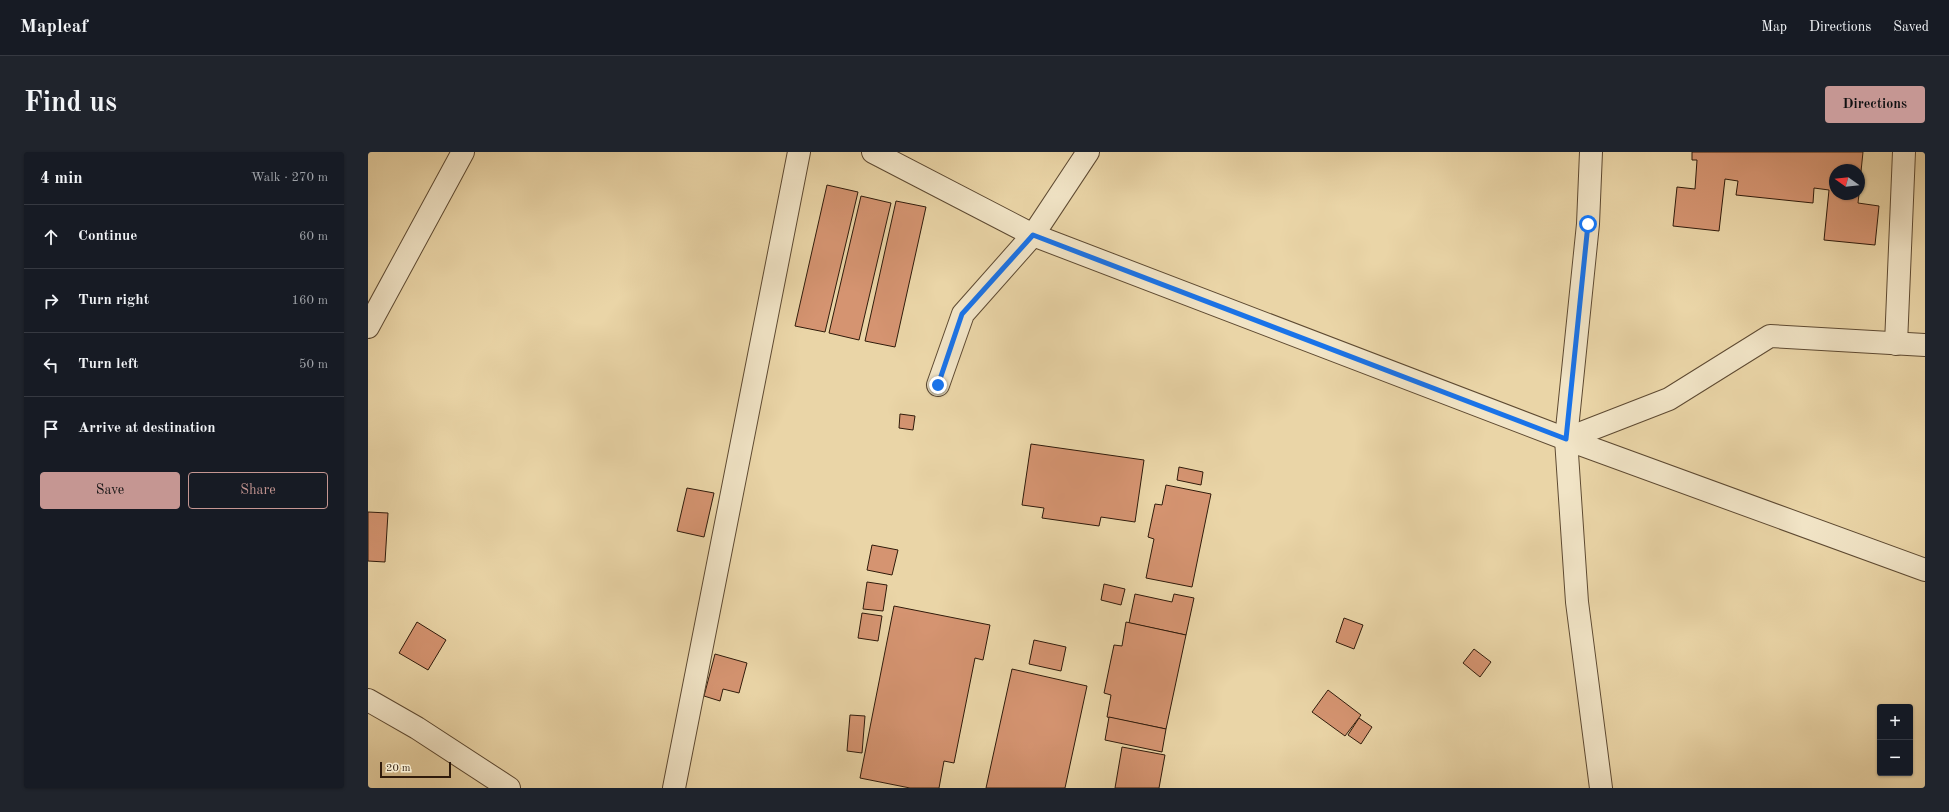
<!DOCTYPE html>
<meta charset="utf-8">
<style>
body{margin:0;font-family:"Old Standard TT",serif;background:#20242c;color:#f1f3f6}
.controls{position:absolute;right:12px;bottom:12px;display:grid;overflow:hidden;border-radius:4px;box-shadow:0 1px 3px #0004}
.controls button{width:36px;height:36px;display:grid;place-items:center;padding:0;border:0;border-bottom:1px solid #363941;background:#171b24;color:#f1f3f6;font:20px sans-serif}
.compass{position:absolute;left:1461px;top:12px;width:36px;height:36px;border-radius:50%;background:#171b24;box-shadow:0 1px 3px #0004;rotate:285deg}
.scale{position:absolute;left:12px;bottom:10px;width:71px;box-sizing:border-box;padding-left:4px;border:2px solid #301b0b;border-top:0;font-size:11px;line-height:14px;white-space:nowrap;color:#301b0b;-webkit-text-stroke:3px #f1e4c6;paint-order:stroke}
.stop{position:absolute;width:12px;height:12px;margin:-9px;border:3px solid #1a73e8;border-radius:50%;background:#fff}
.stop.end{background:#1a73e8;border-color:#fff;box-shadow:0 1px 4px #0008}
.list{margin:0;padding:0;list-style:none}
h2{display:flex;justify-content:space-between;align-items:center;height:52px;margin:0;padding:0 16px;font-size:17px}
h2 small{font-size:13px;font-weight:400;color:#9ea1a6}
.list li{display:grid;grid-template-columns:26px 1fr auto;gap:12px;align-items:center;box-sizing:border-box;height:64px;padding:0 16px;border-top:1px solid #363941}
.list b{display:block;font-size:15px;white-space:nowrap}
.list em{font-size:13px;font-style:normal;color:#9ea1a6}
.actions{display:flex;gap:8px;padding:12px 16px}
.actions a{flex:1;padding:9px 0;border:1px solid #c59692;border-radius:4px;text-align:center;font-size:14px;color:#c59692}
.actions .main{background:#c59692;color:#111}
.icon{flex:none;width:22px;height:22px;fill:none;stroke:currentColor;stroke-width:2;stroke-linecap:round;stroke-linejoin:round}
.map{position:relative;flex:none;width:1557px;height:636px;overflow:hidden;border-radius:4px}
header{display:flex;align-items:center;gap:24px;box-sizing:border-box;height:56px;padding:0 20px;background:#171b24;border-bottom:1px solid #363941}
header strong{font-size:19px}
nav{display:flex;gap:22px;margin-inline-start:auto;font-size:14px}
.intro{display:flex;align-items:center;justify-content:space-between;box-sizing:border-box;height:96px;padding:0 24px}
h1{margin:0;font-size:28px}
.button{padding:10px 18px;border-radius:4px;background:#c59692;color:#111;font-size:14px;font-weight:700}
main{display:flex;gap:24px;padding:0 24px}
aside{flex:1;background:#171b24;border-radius:4px;box-shadow:0 1px 3px #0004}
.map>svg:first-child{display:block}
</style>
<header>
<strong>Mapleaf</strong>
<nav><a>Map</a><a>Directions</a><a>Saved</a></nav>
</header>
<div class="intro"><h1>Find us</h1><a class="button">Directions</a></div>
<main>
<aside>
<h2>4 min<small>Walk · 270 m</small></h2>
<ul class="list">
<li><svg class="icon" aria-label="ahead" viewBox="0 0 24 24"><path d="M12 20V5M6 11l6-6 6 6"/></svg><div><b>Continue</b></div><em>60 m</em></li>
<li><svg class="icon" aria-label="right" viewBox="0 0 24 24"><path d="M7 20v-9h11M14 6l5 5-5 5"/></svg><div><b>Turn right</b></div><em>160 m</em></li>
<li><svg class="icon" aria-label="left" viewBox="0 0 24 24"><path d="M17 20v-9H6M10 6l-5 5 5 5"/></svg><div><b>Turn left</b></div><em>50 m</em></li>
<li><svg class="icon" aria-label="arrive" viewBox="0 0 24 24"><path d="M6 21V4h12l-3 4 3 4H6"/></svg><div><b>Arrive at destination</b></div></li>
</ul>
<div class="actions"><a class="main">Save</a><a>Share</a></div>
</aside>
<div class="map">
<svg width="1557" height="636" viewBox="0 0 1557 636">
<rect width="100%" height="100%" fill="#ead5a7"/>
<filter id="stains"><feTurbulence type="fractalNoise" baseFrequency=".005" numOctaves="4"/><feColorMatrix values="0 0 0 0 .2 0 0 0 0 .09 0 0 0 0 .02 0 0 0 .5 -.17"/></filter>
<radialGradient id="worn" r=".72"><stop offset=".6" stop-color="#630" stop-opacity="0"/><stop offset="1" stop-color="#630" stop-opacity=".3"/></radialGradient>
<g fill="#d59471" stroke="#301b0b">
<path d="M 1324,0 L 1495,0 L 1491,39 L 1491,18 L 1467,18 L 1467,42 L 1491,42 L 1490,51 L 1511,54 L 1507,93 L 1456,88 L 1461,38 L 1446,36 L 1445,51 L 1368,43 L 1370,29 L 1357,27 L 1351,79 L 1305,74 L 1309,35 L 1327,37 L 1329,8 L 1324,8 Z"/>
<path d="M 459,33 L 490,40 L 457,180 L 427,174 Z"/>
<path d="M 493,44 L 523,51 L 491,188 L 461,181 Z"/>
<path d="M 528,49 L 558,55 L 527,195 L 497,189 Z"/>
<path d="M 532,262 L 547,264 L 545,278 L 531,276 Z"/>
<path d="M 663,292 L 776,308 L 767,370 L 733,365 L 731,374 L 674,366 L 676,356 L 654,353 Z"/>
<path d="M 811,315 L 835,320 L 833,333 L 809,328 Z"/>
<path d="M 798,333 L 843,342 L 824,435 L 778,426 L 786,387 L 780,385 L 787,352 L 794,353 Z"/>
<path d="M 319,336 L 346,341 L 336,385 L 309,379 Z"/>
<path d="M 0,360 L 20,361 L 17,410 L 0,409 Z"/>
<path d="M 504,393 L 530,398 L 524,423 L 499,418 Z"/>
<path d="M 499,430 L 519,433 L 515,459 L 495,457 Z"/>
<path d="M 736,432 L 757,437 L 753,453 L 733,448 Z"/>
<path d="M 767,442 L 804,450 L 806,442 L 826,446 L 818,483 L 761,471 Z"/>
<path d="M 526,454 L 622,473 L 615,508 L 607,506 L 586,611 L 576,609 L 571,636 L 542,636 L 492,626 Z"/>
<path d="M 494,461 L 514,464 L 510,489 L 490,486 Z"/>
<path d="M 976,466 L 995,473 L 986,497 L 968,490 Z"/>
<path d="M 49,470 L 78,488 L 60,518 L 31,501 Z"/>
<path d="M 758,470 L 818,483 L 798,577 L 739,565 L 743,543 L 736,541 L 746,493 L 754,494 Z"/>
<path d="M 666,488 L 698,495 L 693,519 L 661,512 Z"/>
<path d="M 1106,497 L 1123,510 L 1112,525 L 1095,511 Z"/>
<path d="M 347,502 L 379,511 L 371,541 L 355,537 L 352,549 L 336,544 Z"/>
<path d="M 644,517 L 719,534 L 697,636 L 618,636 Z"/>
<path d="M 960,538 L 993,563 L 977,584 L 944,560 Z"/>
<path d="M 482,563 L 497,564 L 494,601 L 479,599 Z"/>
<path d="M 741,565 L 798,577 L 794,600 L 737,588 Z"/>
<path d="M 991,566 L 1004,575 L 993,592 L 980,583 Z"/>
<path d="M 754,595 L 797,603 L 791,636 L 747,636 Z"/>
</g>
<g fill="none" stroke-linecap="round" stroke-linejoin="round">
<g stroke="#5e4a32" stroke-width="24">
<g id="minor">
<path d="M 505,0 L 665,83 L 1198,287 L 1557,418"/>
<path d="M 0,175 L 95,0"/>
<path d="M 1528,192 L 1536,0"/>
<path d="M 570,233 L 595,162 L 665,83 L 720,0"/>
<path d="M 1198,287 L 1220,72 L 1223,0"/>
<path d="M 0,548 L 49,576 L 141,636"/>
<path d="M 306,636 L 431,0"/>
<path d="M 1233,636 L 1209,450 L 1198,287 L 1301,247 L 1402,184 L 1557,193"/>
</g>
</g>
<use href="#minor" stroke="#f1e4c6" stroke-width="22"/>
</g>
<g fill="none" stroke-linecap="round" stroke-linejoin="round">
<path stroke="#1a73e8" stroke-width="5" d="M 570,233 L 594,162 L 665,83 L 1198,287 L 1220,72"/>
</g>
<rect width="100%" height="100%" filter="url(#stains)"/>
<rect width="100%" height="100%" fill="url(#worn)"/>
</svg>
<div class="controls">
<button>+</button>
<button>−</button>
</div>
<svg class="compass" viewBox="-18 -18 36 36"><path d="M0-13l5 13h-10z" fill="#e53935"/><path d="M0 13l5-13h-10z" fill="#9ea1a6"/></svg>
<div class="scale">20 m</div>
<div class="stop" style="left:1220px;top:72px"></div>
<div class="stop end" style="left:570px;top:233px"></div>
</div>
</main>
